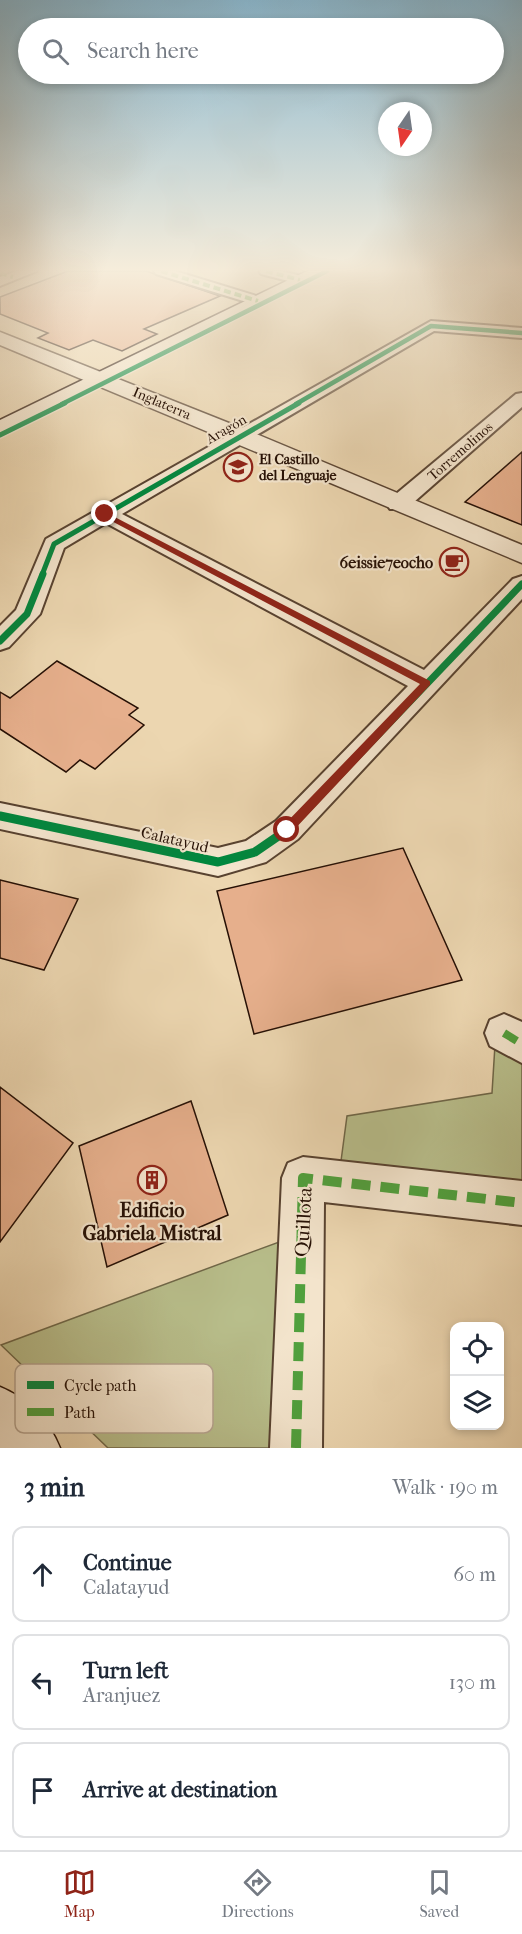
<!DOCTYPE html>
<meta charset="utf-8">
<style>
body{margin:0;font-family:"IM FELL French Canon",serif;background:#f2f2f3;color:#1f2937}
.controls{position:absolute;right:18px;bottom:18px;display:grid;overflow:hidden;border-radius:12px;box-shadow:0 3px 9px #0003}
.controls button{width:54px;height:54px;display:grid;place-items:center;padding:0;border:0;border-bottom:2px solid #e0e1e3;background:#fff;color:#1f2937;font:30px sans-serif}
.compass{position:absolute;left:378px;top:102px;width:54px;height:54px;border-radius:50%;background:#fff;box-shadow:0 3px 9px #0003;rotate:193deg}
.stop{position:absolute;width:18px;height:18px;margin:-14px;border:4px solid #8f2418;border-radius:50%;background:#fff}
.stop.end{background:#8f2418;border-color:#fff;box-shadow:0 2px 6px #0008}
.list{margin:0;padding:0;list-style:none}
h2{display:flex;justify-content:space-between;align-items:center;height:78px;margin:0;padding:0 24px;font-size:26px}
h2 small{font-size:20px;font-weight:400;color:#747a83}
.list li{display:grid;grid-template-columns:39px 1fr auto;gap:18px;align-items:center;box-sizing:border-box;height:96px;margin:0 12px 12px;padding:0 12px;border:2px solid #e0e1e3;border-radius:12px}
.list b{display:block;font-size:22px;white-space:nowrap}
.list p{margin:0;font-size:20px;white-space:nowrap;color:#747a83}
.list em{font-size:20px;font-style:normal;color:#747a83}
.icon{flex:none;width:33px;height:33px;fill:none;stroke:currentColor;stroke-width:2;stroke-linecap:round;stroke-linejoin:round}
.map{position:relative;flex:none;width:522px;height:1448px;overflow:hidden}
.search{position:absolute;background:#fff;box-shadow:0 3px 9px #0003;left:18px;right:18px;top:18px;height:66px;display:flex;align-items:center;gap:15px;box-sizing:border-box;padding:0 21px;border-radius:33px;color:#747a83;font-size:22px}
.sheet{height:402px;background:#fff}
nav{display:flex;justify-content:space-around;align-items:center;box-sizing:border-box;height:84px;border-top:2px solid #e0e1e3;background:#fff;font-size:16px;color:#747a83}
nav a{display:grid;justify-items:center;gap:3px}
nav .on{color:#8f2418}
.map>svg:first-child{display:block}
</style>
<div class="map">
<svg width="522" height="1448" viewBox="0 0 522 1448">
<rect width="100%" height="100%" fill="#ecd6b0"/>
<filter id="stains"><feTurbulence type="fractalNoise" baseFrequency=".00333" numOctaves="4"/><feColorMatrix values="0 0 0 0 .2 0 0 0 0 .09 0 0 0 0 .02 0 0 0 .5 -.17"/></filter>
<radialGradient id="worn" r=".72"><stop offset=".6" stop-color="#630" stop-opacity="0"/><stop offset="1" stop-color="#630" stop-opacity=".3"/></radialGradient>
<g fill="#b8be8b" stroke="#6f6748" stroke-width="1.5">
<path d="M 495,1045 L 522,1064 L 522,1185 L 341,1161 L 347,1116 L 492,1093 Z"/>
<path d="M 279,1242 L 270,1448 L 108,1448 L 1,1345 Z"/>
</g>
<g fill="#e6af8c" stroke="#261005" stroke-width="1.5">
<path d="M 68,271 L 146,271 L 220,296 L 144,329 L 157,334 L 122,351 L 93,340 L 69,350 L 38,338 L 48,333 L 0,314 L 0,297 Z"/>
<path d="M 522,452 L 522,525 L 465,502 Z"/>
<path d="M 57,661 L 138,708 L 129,715 L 144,725 L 95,769 L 80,760 L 66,772 L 0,729 L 0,692 L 10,698 Z"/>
<path d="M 403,848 L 462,980 L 254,1034 L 217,891 Z"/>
<path d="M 0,880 L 78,899 L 44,970 L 0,958 Z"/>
<path d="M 0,1087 L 73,1143 L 0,1242 Z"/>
<path d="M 191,1101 L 228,1215 L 107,1267 L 79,1146 Z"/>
</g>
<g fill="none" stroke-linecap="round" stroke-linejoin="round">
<g stroke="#584230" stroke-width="4">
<g id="minor">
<path d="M 17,271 L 37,271 L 0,286 L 0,277 Z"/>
<path d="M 154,271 L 175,271 L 263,298 L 266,301 L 263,304 L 253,304 L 156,274 Z"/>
<path d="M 259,271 L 282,271 L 305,277 L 307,280 L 300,284 L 261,274 Z"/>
<path d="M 431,321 L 522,328 L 522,338 L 434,331 L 122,514 L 424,670 L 513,579 L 522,576 L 522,599 L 298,839 L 266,862 L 218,876 L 0,829 L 0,803 L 218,848 L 246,841 L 276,821 L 408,686 L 106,523 L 64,548 L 40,614 L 9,647 L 0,650 L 0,626 L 16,610 L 46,539 Z"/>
<path d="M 522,393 L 522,407 L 406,509 L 390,509 L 387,504 L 390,499 L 516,394 Z"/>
<path d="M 504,1014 L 522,1022 L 522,1063 L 490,1046 L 485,1033 L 490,1020 Z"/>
<path d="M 303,1157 L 522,1181 L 522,1225 L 324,1202 L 322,1448 L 270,1448 L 282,1178 L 288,1163 Z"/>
</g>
</g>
<g stroke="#584230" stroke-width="3">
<path id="tertiary" d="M 0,332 L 249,431 L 522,545 L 522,563 L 0,345 Z"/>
</g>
<g stroke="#261005" stroke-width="3">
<g id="secondary">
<path d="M 307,271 L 328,271 L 0,436 L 0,420 Z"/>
<path d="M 0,1387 C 29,1399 48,1419 60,1448 L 0,1448 Z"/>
</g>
</g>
<use href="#minor" fill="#f3e4cc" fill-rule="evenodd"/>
<use href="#tertiary" fill="#f3e4cc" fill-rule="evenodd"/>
<use href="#secondary" fill="#f3e4cc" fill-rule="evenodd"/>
<g stroke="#50a03d" stroke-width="4" stroke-dasharray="7 4" stroke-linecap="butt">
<path d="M 161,271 L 258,301"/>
<path d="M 266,271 L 300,280"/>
<path d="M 0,273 L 13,277"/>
</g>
<path stroke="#50a03d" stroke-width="8" stroke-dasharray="15 8" stroke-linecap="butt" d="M 504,1033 L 522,1044"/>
<path stroke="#50a03d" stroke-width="10" stroke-dasharray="19 10" stroke-linecap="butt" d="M 296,1448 L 303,1178 L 522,1203"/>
<g stroke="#f3e4cc" stroke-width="7">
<g id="cycleway-far3">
<path d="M 62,404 L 327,271"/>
<path d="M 296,404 L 431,326 L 522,333"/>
</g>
</g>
<g stroke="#f3e4cc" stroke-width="8">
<g id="cycleway-far2">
<path d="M 0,435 L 65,403"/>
<path d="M 42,575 L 54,544 L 299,403"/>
</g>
</g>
<g stroke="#f3e4cc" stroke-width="10">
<g id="cycleway-far1">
<path d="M 0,641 L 27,614 L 43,574"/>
<path d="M 320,796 L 522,584"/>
</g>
</g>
<g stroke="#f3e4cc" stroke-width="13">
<path id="cycleway" d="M 0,816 L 218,862 L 255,852 L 287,830 L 321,794"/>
</g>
<use href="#cycleway-far3" stroke="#00873e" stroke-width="4.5"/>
<use href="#cycleway-far2" stroke="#00873e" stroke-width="5"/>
<use href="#cycleway-far1" stroke="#00873e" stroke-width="7"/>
<use href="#cycleway" stroke="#00873e" stroke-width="9"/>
</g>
<linearGradient id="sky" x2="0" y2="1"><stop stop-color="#88b6ce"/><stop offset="0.57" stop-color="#f6eddb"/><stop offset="1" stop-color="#f6eddb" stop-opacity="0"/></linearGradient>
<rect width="522" height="473" fill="url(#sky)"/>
<path fill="#8f2418" d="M 102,513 L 107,513 L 430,681 L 430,685 L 291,833 L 283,833 L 283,826 L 420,684 L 102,516 Z"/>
<defs>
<g id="school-ring" transform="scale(1.5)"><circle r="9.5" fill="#f3e4cc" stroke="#8f2418" stroke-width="1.5"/><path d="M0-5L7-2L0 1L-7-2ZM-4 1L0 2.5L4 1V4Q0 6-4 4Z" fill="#8f2418"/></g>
<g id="cafe-ring" transform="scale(1.5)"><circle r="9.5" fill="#f3e4cc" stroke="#8f2418" stroke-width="1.5"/><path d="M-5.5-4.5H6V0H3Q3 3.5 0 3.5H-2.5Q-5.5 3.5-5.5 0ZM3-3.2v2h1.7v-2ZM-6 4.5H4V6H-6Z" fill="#8f2418"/></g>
<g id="building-ring" transform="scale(1.5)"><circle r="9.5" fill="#f3e4cc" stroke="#8f2418" stroke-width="1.5"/><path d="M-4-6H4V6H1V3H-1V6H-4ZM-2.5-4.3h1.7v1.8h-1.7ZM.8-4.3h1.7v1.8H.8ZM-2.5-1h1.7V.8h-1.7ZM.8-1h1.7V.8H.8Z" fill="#8f2418"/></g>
</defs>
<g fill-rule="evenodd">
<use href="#school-ring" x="238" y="467"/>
<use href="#cafe-ring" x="454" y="562"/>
<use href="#building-ring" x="152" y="1180"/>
</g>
<g text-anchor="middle" stroke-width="4.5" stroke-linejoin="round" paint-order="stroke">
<g font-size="14" fill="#261005" stroke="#f3e4cc">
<text transform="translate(162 403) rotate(23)" y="5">Inglaterra</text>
<text transform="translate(226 429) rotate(-30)" y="5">Aragón</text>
<text transform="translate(460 451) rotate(-41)" y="5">Torremolinos</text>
</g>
<g font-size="14" font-weight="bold" fill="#261005" stroke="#f3e4cc" text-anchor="start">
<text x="259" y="464">El Castillo<tspan x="259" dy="16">del Lenguaje</tspan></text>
</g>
<g font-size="16" font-weight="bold" fill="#261005" stroke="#f3e4cc" text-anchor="end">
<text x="433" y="568">6eissie7eocho</text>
</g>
<g font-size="16" fill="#261005" stroke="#f3e4cc">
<text transform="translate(175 839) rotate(13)" y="6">Calatayud</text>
</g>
<g font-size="20" font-weight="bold" fill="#261005" stroke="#f3e4cc">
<text x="152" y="1217">Edificio<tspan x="152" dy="23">Gabriela Mistral</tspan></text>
</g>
<g font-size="20" fill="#261005" stroke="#f3e4cc">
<text transform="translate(303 1222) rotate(-87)" y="7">Quillota</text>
</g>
</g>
<rect x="15" y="1364" width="198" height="69" rx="9" fill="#f3e4cc" stroke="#b6a490" stroke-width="1.5"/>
<rect x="27" y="1381" width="27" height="8" fill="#00873e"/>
<rect x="27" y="1408" width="27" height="8" fill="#50a03d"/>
<g font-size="16" fill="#261005">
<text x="64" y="1391">Cycle path</text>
<text x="64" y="1418">Path</text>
</g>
<rect width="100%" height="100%" filter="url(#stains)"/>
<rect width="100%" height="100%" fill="url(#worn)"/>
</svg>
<div class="controls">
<button><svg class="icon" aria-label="locate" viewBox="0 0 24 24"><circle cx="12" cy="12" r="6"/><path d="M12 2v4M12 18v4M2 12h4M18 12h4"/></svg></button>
<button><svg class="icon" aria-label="layers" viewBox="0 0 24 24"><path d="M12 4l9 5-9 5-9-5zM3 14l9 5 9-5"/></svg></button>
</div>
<svg class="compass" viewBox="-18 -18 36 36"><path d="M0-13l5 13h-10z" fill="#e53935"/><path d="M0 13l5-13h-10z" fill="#747a83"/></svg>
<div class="stop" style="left:287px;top:830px"></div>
<div class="stop end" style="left:105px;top:514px"></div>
<div class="search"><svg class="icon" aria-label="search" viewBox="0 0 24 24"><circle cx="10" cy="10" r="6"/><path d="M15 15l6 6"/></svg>Search here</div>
</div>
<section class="sheet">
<h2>3 min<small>Walk · 190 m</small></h2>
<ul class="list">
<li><svg class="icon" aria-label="ahead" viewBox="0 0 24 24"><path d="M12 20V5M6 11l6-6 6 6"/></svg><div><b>Continue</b><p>Calatayud</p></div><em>60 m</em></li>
<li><svg class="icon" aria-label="left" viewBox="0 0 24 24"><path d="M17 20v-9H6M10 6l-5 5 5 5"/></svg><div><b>Turn left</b><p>Aranjuez</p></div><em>130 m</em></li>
<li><svg class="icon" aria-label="arrive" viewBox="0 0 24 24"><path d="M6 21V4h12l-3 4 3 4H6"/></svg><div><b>Arrive at destination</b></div></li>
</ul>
</section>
<nav>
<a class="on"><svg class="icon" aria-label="map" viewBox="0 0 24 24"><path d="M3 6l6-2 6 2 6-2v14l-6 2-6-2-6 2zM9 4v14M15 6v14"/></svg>Map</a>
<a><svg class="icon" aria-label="directions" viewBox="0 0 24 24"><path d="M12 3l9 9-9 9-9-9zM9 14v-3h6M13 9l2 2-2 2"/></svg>Directions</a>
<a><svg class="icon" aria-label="saved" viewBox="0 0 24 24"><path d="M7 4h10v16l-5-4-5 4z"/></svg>Saved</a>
</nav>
